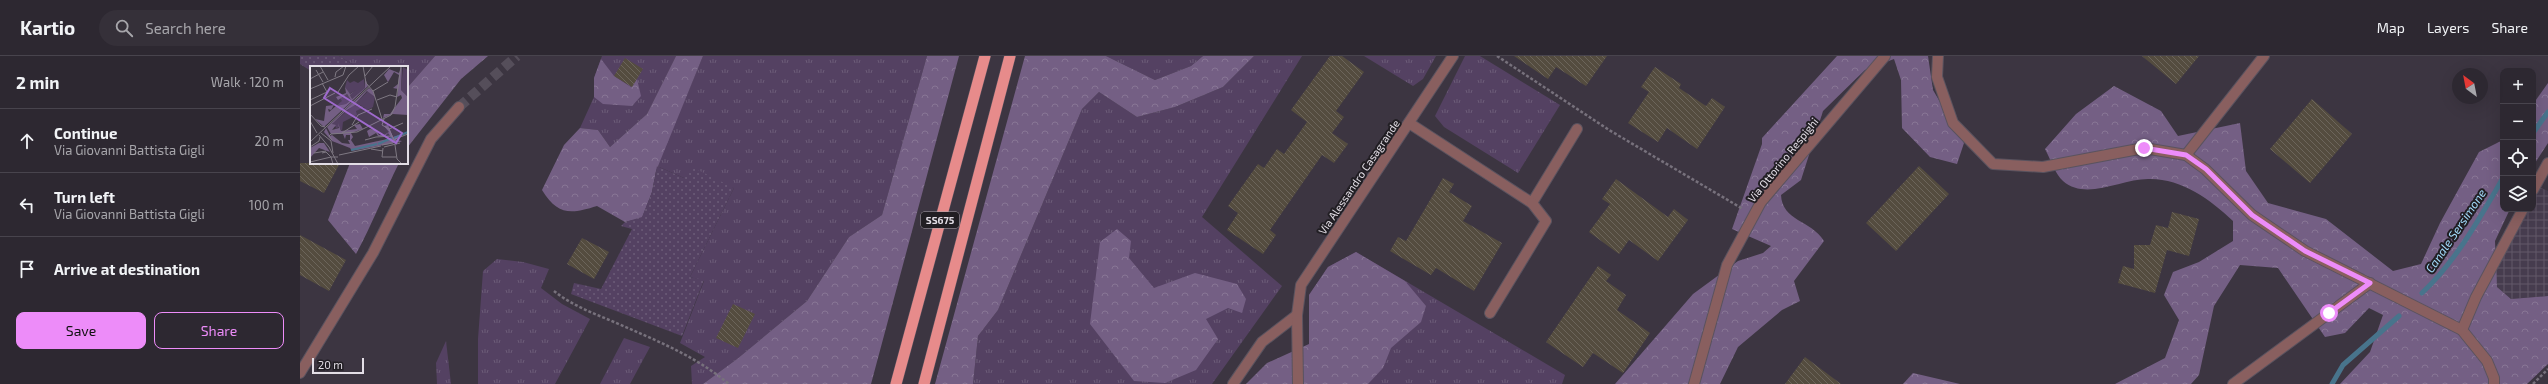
<!DOCTYPE html>
<meta charset="utf-8">
<style>
body{margin:0;font-family:"Exo 2",sans-serif;background:#353039;color:#f1f3f6}
.controls{position:absolute;right:12px;top:12px;display:grid;overflow:hidden;border-radius:8px;box-shadow:0 4px 16px #0002}
.controls button{width:36px;height:36px;display:grid;place-items:center;padding:0;border:0;border-bottom:1px solid #48444d;background:#2d2831;color:#f1f3f6;font:20px sans-serif}
.compass{position:absolute;left:2152px;top:12px;width:36px;height:36px;border-radius:50%;background:#2d2831;box-shadow:0 4px 16px #0002;rotate:328deg}
.scale{position:absolute;left:12px;bottom:10px;width:52px;box-sizing:border-box;padding-left:4px;border:2px solid #e3dee6;border-top:0;font-size:11px;line-height:14px;white-space:nowrap;color:#e3dee6;-webkit-text-stroke:3px #211e23;paint-order:stroke}
.stop{position:absolute;width:12px;height:12px;margin:-9px;border:3px solid #ed8cf9;border-radius:50%;background:#fff}
.stop.end{background:#ed8cf9;border-color:#fff;box-shadow:0 1px 4px #0008}
.list{margin:0;padding:0;list-style:none}
h2{display:flex;justify-content:space-between;align-items:center;height:52px;margin:0;padding:0 16px;font-size:17px}
h2 small{font-size:13px;font-weight:400;color:#a7a6ab}
.list li{display:grid;grid-template-columns:26px 1fr auto;gap:12px;align-items:center;box-sizing:border-box;height:64px;padding:0 16px;border-top:1px solid #48444d}
.list b{display:block;font-size:15px;white-space:nowrap}
.list p{margin:0;font-size:13px;white-space:nowrap;color:#a7a6ab}
.list em{font-size:13px;font-style:normal;color:#a7a6ab}
.actions{display:flex;gap:8px;padding:12px 16px}
.actions a{flex:1;padding:9px 0;border:1px solid #ed8cf9;border-radius:8px;text-align:center;font-size:14px;color:#ed8cf9}
.actions .main{background:#ed8cf9;color:#111}
.icon{flex:none;width:22px;height:22px;fill:none;stroke:currentColor;stroke-width:2;stroke-linecap:round;stroke-linejoin:round}
.map{position:relative;flex:none;width:2248px;height:328px;overflow:hidden}
header{display:flex;align-items:center;gap:24px;box-sizing:border-box;height:56px;padding:0 20px;background:#2d2831;border-bottom:1px solid #48444d}
header strong{font-size:19px}
nav{display:flex;gap:22px;margin-inline-start:auto;font-size:14px}
.search{width:280px;height:36px;background:#353039;display:flex;align-items:center;gap:10px;box-sizing:border-box;padding:0 14px;border-radius:22px;color:#a7a6ab;font-size:15px}
main{display:flex}
aside{flex:1;background:#2d2831}
.map>svg:first-child{display:block}
</style>
<header>
<strong>Kartio</strong>
<div class="search"><svg class="icon" aria-label="search" viewBox="0 0 24 24"><circle cx="10" cy="10" r="6"/><path d="M15 15l6 6"/></svg>Search here</div>
<nav><a>Map</a><a>Layers</a><a>Share</a></nav>
</header>
<main>
<aside>
<h2>2 min<small>Walk · 120 m</small></h2>
<ul class="list">
<li><svg class="icon" aria-label="ahead" viewBox="0 0 24 24"><path d="M12 20V5M6 11l6-6 6 6"/></svg><div><b>Continue</b><p>Via Giovanni Battista Gigli</p></div><em>20 m</em></li>
<li><svg class="icon" aria-label="left" viewBox="0 0 24 24"><path d="M17 20v-9H6M10 6l-5 5 5 5"/></svg><div><b>Turn left</b><p>Via Giovanni Battista Gigli</p></div><em>100 m</em></li>
<li><svg class="icon" aria-label="arrive" viewBox="0 0 24 24"><path d="M6 21V4h12l-3 4 3 4H6"/></svg><div><b>Arrive at destination</b></div></li>
</ul>
<div class="actions"><a class="main">Save</a><a>Share</a></div>
</aside>
<div class="map">
<svg width="2248" height="328" viewBox="0 0 2248 328">
<defs>
<pattern id="industrial-grid" width="8" height="8" patternUnits="userSpaceOnUse"><rect width="8" height="8" fill="#463c4e"/><path d="M0 4h8M4 0v8" fill="none" stroke="#615868"/></pattern>
<pattern id="grass-tufts" width="24" height="20" patternUnits="userSpaceOnUse"><rect width="24" height="20" fill="#544162"/><path d="M3 7l-1-3M5 7V3M7 7l1-3M15 17l-1-3M17 17v-4M19 17l1-3" fill="none" stroke="#6c5c78"/></pattern>
<pattern id="forest-crowns" width="20" height="18" patternUnits="userSpaceOnUse"><rect width="20" height="18" fill="#745f84"/><path d="M2 6a3 3 0 1 1 6 0M12 15a3 3 0 1 1 6 0" fill="none" stroke="#887695"/></pattern>
<pattern id="garden-dots" width="8" height="8" patternUnits="userSpaceOnUse"><rect width="8" height="8" fill="#544162"/><path d="M2 2h.1M6 6h.1" fill="none" stroke="#6c5c78" stroke-width="1.8" stroke-linecap="round"/></pattern>
<pattern id="building-back-hatch" width="6" height="6" patternUnits="userSpaceOnUse"><rect width="6" height="6" fill="#544c3f"/><path d="M-1 5l2 2M0 0l6 6M5-1l2 2" fill="none" stroke="#6c655b"/></pattern>
</defs>
<rect width="100%" height="100%" fill="#3c3541"/>
<path fill="url(#industrial-grid)" d="M 2239,131 L 2248,135 L 2248,240 L 2211,243 L 2197,231 L 2194,208 L 2226,153 L 2233,153 L 2233,141 Z"/>
<g fill="url(#grass-tufts)">
<path d="M 39,0 L 135,0 L 107,32 L 107,11 L 57,11 Z"/>
<path d="M 302,0 L 376,0 L 347,58 L 310,91 L 298,74 L 280,72 L 294,41 L 294,22 Z"/>
<path d="M 403,0 L 627,0 L 582,159 L 549,181 L 507,245 L 437,303 L 403,328 L 392,328 L 391,310 L 405,301 L 380,287 L 404,225 L 390,221 L 434,132 L 384,122 L 357,110 Z"/>
<path d="M 806,0 L 903,0 L 891,10 L 855,24 Z"/>
<path d="M 954,0 L 1002,0 L 902,161 L 982,230 L 912,328 L 673,328 L 678,280 L 698,254 L 782,53 L 799,36 L 837,61 L 875,51 L 923,31 Z"/>
<path d="M 1064,0 L 1136,0 L 1123,23 L 1113,30 Z"/>
<path d="M 1165,0 L 1180,0 L 1260,49 L 1218,117 L 1144,71 L 1135,60 Z"/>
<path d="M 1056,196 L 1265,319 L 1262,328 L 1009,328 L 1009,239 L 1028,211 Z"/>
<path d="M 197,203 L 223,206 L 249,213 L 241,232 L 262,248 L 290,263 L 255,328 L 178,328 L 178,283 L 183,215 Z"/>
<path d="M 324,282 L 350,291 L 330,328 L 300,328 Z"/>
<path d="M 146,285 L 151,328 L 137,328 L 136,307 Z"/>
</g>
<g fill="url(#forest-crowns)">
<path d="M 135,0 L 188,0 L 161,23 L 107,92 L 107,32 Z"/>
<path d="M 376,0 L 403,0 L 356,115 L 352,136 L 342,162 L 325,166 L 297,150 C 271,158 258,160 242,134 L 264,89 L 280,72 L 298,74 L 310,91 L 347,58 Z"/>
<path d="M 627,0 L 659,0 L 571,328 L 403,328 L 437,303 L 507,245 L 549,181 L 582,159 Z"/>
<path d="M 725,0 L 806,0 L 855,24 L 891,10 L 903,0 L 954,0 L 923,31 L 875,51 L 837,61 L 799,36 L 782,53 L 698,254 L 678,280 L 673,328 L 635,328 Z"/>
<path d="M 1537,0 L 1628,0 L 1633,34 L 1664,87 L 1657,108 L 1630,101 L 1602,72 L 1601,24 L 1594,3 L 1565,14 L 1523,55 L 1501,124 L 1481,139 C 1482,165 1511,164 1524,185 L 1494,225 L 1500,245 L 1482,254 L 1438,291 L 1420,328 L 1315,328 L 1393,238 L 1438,205 L 1463,197 L 1471,190 L 1432,173 L 1462,88 L 1462,82 Z"/>
<path d="M 301,3 L 314,20 L 331,31 L 337,23 L 341,40 L 332,50 L 303,48 L 294,41 L 294,22 Z"/>
<path d="M 2248,27 L 2248,87 L 2233,110 L 2233,48 Z"/>
<path d="M 1814,30 L 1861,55 L 1878,80 L 1940,67 L 1946,115 L 1968,147 L 2026,163 L 2093,215 L 2121,208 L 2140,167 L 2179,96 L 2203,84 L 2203,153 L 2210,153 L 2195,185 L 2197,231 L 2211,243 L 2248,240 L 2248,308 L 2227,328 L 2040,328 L 2070,296 L 2083,259 L 2069,252 L 2045,277 L 2025,281 L 1978,212 L 1940,209 L 1914,250 L 1899,319 L 1891,328 L 1815,328 L 1865,302 L 1879,264 L 1864,239 L 1873,216 L 1899,206 L 1933,185 L 1933,165 C 1910,143 1881,122 1848,123 C 1821,123 1786,145 1763,125 C 1755,118 1750,102 1745,93 L 1776,58 Z"/>
<path d="M 50,107 L 99,107 C 84,137 72,169 56,198 L 28,164 Z"/>
<path d="M 817,173 L 831,185 L 829,202 L 854,232 L 895,217 L 937,228 L 946,243 L 942,257 L 928,252 L 906,263 L 918,283 L 896,314 L 865,327 L 834,325 L 790,268 L 800,186 Z"/>
<path d="M 1056,196 L 1105,225 L 1126,250 L 1121,266 L 1091,292 L 1083,312 L 1068,328 L 946,328 L 967,307 L 1009,288 L 1009,239 L 1028,211 Z"/>
<path d="M 1613,317 L 1660,328 L 1603,328 Z"/>
</g>
<g fill="url(#garden-dots)">
<path d="M 0,0 L 39,0 L 57,11 L 11,11 L 11,15 L 0,8 Z"/>
<path d="M 357,110 L 384,122 L 394,112 L 434,132 L 390,221 L 404,224 L 382,280 L 271,238 L 274,227 L 301,233 L 332,173 L 321,170 L 325,166 L 342,161 L 352,136 Z"/>
</g>
<g fill="none" stroke-linecap="round" stroke-linejoin="round">
<g stroke="#48748c" stroke-width="5">
<path d="M 2233,77 L 2248,56"/>
<path d="M 2122,237 C 2156,205 2180,162 2203,122"/>
<path d="M 2032,328 L 2043,309 L 2099,260"/>
</g>
</g>
<g fill="url(#building-back-hatch)">
<path d="M 1030,0 L 1042,0 L 1064,16 L 1036,55 L 1044,61 L 1032,77 L 1048,88 L 1034,107 L 1022,99 L 970,174 L 976,179 L 963,198 L 927,174 L 938,157 L 928,150 L 958,108 L 964,112 L 977,93 L 984,98 L 1007,66 L 991,54 Z"/>
<path d="M 1214,0 L 1307,0 L 1286,30 L 1256,11 L 1248,23 Z"/>
<path d="M 1842,0 L 1899,0 L 1876,28 Z"/>
<path d="M 325,2 L 343,13 L 332,31 L 314,20 Z"/>
<path d="M 1355,11 L 1381,28 L 1379,32 L 1406,50 L 1412,42 L 1425,51 L 1397,93 L 1367,72 L 1358,86 L 1328,67 L 1349,36 L 1341,31 Z"/>
<path d="M 2012,43 L 2052,78 L 2010,127 L 1970,93 Z"/>
<path d="M 0,107 L 40,107 L 24,137 L 0,125 Z"/>
<path d="M 1619,110 L 1649,138 L 1596,195 L 1566,167 Z"/>
<path d="M 1143,122 L 1154,128 L 1149,136 L 1172,150 L 1163,165 L 1202,187 L 1174,235 L 1136,212 L 1131,219 L 1090,195 L 1098,181 L 1106,185 Z"/>
<path d="M 1316,123 L 1368,161 L 1374,153 L 1388,164 L 1358,205 L 1329,184 L 1319,198 L 1289,176 L 1310,148 L 1302,143 Z"/>
<path d="M 1872,156 L 1899,163 L 1889,200 L 1867,194 L 1855,237 L 1818,227 L 1823,210 L 1834,213 L 1834,189 L 1850,189 L 1856,169 L 1868,172 Z"/>
<path d="M 0,179 L 46,204 L 29,235 L 0,219 Z"/>
<path d="M 282,182 L 309,196 L 294,223 L 267,208 Z"/>
<path d="M 1298,210 L 1311,219 L 1306,225 L 1326,239 L 1317,254 L 1350,277 L 1323,317 L 1293,297 L 1283,311 L 1246,286 Z"/>
<path d="M 433,248 L 455,258 L 438,292 L 416,282 Z"/>
<path d="M 1505,301 L 1541,328 L 1485,328 Z"/>
</g>
<g fill="none" stroke-linecap="round" stroke-linejoin="round">
<path stroke="#554e5a" stroke-width="10" stroke-dasharray="10 5" stroke-linecap="butt" d="M 159,51 L 217,0"/>
<g stroke="#5a535f" stroke-width="12">
<g id="minor">
<path d="M 1638,0 L 1637,21 L 1653,67 L 1693,108 L 1743,111 L 1844,92 L 1886,99 L 1905,113 L 1952,159 L 2005,195 L 2162,274 L 2187,305 L 2194,322 L 2194,328"/>
<path d="M 1109,67 L 1232,147 L 1277,73"/>
<path d="M 1886,99 L 1964,0"/>
<path d="M 2233,134 L 2248,107"/>
<path d="M 1190,257 L 1246,165 L 1232,147"/>
<path d="M 2162,274 L 2176,241 L 2223,153"/>
<path d="M 0,317 L 73,197 L 131,83 L 159,51"/>
<path d="M 933,328 L 962,286 L 997,259"/>
<path d="M 998,328 L 997,259 L 1001,229 L 1153,0"/>
<path d="M 1394,328 L 1427,209 L 1461,146 L 1585,0"/>
<path d="M 1933,328 L 2070,227"/>
</g>
</g>
<g stroke="#5a535f" stroke-width="12">
<g id="trunk">
<path d="M 596,328 L 685,0"/>
<path d="M 624,328 L 710,0"/>
</g>
</g>
<g stroke="#77717c" stroke-width="2.5" stroke-dasharray="3 2" stroke-linecap="butt">
<path d="M 1197,0 L 1309,74 L 1443,153"/>
<path d="M 254,235 C 271,249 293,257 314,266 C 355,284 394,299 429,328"/>
<path d="M 2233,328 L 2248,313"/>
</g>
<use href="#minor" stroke="#895f5f" stroke-width="10"/>
<use href="#trunk" stroke="#e78b8b" stroke-width="11"/>
</g>
<g fill="none" stroke-linecap="round" stroke-linejoin="round">
<path stroke="#ed8cf9" stroke-width="5" d="M 1844,92 L 1886,99 L 1906,113 L 1952,159 L 2005,195 L 2070,227 L 2029,257"/>
</g>
<g text-anchor="middle" stroke-width="4" stroke-linejoin="round" paint-order="stroke">
<rect fill="#211e23" stroke="#a9a4ac" stroke-width="1" x="621" y="156" width="38" height="16" rx="3"/>
<g font-size="10" font-weight="bold" fill="#e3dee6">
<text x="640" y="168">SS675</text>
</g>
<g font-size="11" fill="#e3dee6" stroke="#211e23">
<text transform="translate(1483 104) rotate(-51)" y="4">Via Ottorino Respighi</text>
<text transform="translate(1059 121) rotate(-56)" y="4">Via Alessandro Casagrande</text>
</g>
<g font-size="12" font-style="italic" fill="#a2dbfb" stroke="#211e23">
<text transform="translate(2156 175) rotate(-56)" y="4">Canale Sersimone</text>
</g>
</g>
<g transform="translate(10 10)">
<rect width="98" height="98" fill="#3c3541"/>
<path d="M 93,1 L 98,4 L 98,31 L 91,24 ZM 54,13 L 55,22 L 36,38 L 26,40 L 32,35 L 30,32 L 36,28 L 42,32 L 40,29 L 46,24 L 39,28 L 35,21 L 37,14 L 40,17 L 44,15 L 48,17 ZM 58,25 L 65,31 L 63,41 L 56,45 L 54,41 L 46,45 L 47,49 L 33,56 L 32,65 L 29,61 L 25,63 L 26,61 L 22,59 L 24,56 L 44,39 L 49,41 L 52,40 L 46,37 Z" fill="#544162"/>
<path d="M 92,0 L 91,24 L 98,31 L 98,49 L 83,48 L 73,52 L 74,48 L 80,48 L 92,32 L 91,29 L 87,31 L 88,23 L 83,22 L 88,18 L 89,9 L 84,6 L 78,16 L 74,9 L 79,3 L 89,7 ZM 55,12 L 58,20 L 14,61 L 5,53 L 14,55 L 16,40 L 24,39 L 21,44 L 18,43 L 19,46 L 26,40 L 36,38 L 41,34 L 37,28 L 28,34 L 26,31 L 36,27 L 35,21 L 40,28 L 46,24 L 40,29 L 42,33 L 55,22 ZM 59,22 L 63,25 L 65,31 L 57,25 L 46,37 L 52,41 L 45,39 L 37,44 L 22,58 L 26,59 L 22,64 L 29,62 L 28,57 L 31,65 L 47,63 L 44,59 L 50,58 L 53,63 L 41,67 L 43,71 L 41,74 L 45,80 L 82,72 L 78,67 L 75,70 L 68,70 L 66,67 L 59,71 L 57,65 L 60,63 L 66,64 L 69,69 L 74,69 L 79,66 L 74,60 L 78,59 L 83,71 L 98,67 L 89,70 L 86,74 L 92,75 L 90,76 L 42,85 L 40,82 L 22,75 L 14,66 L 16,62 L 20,70 L 22,69 L 32,77 L 40,78 L 38,74 L 40,74 L 40,69 L 36,69 L 35,73 L 33,68 L 21,68 L 17,61 ZM 9,77 L 14,77 L 20,86 L 9,82 L 0,92 L 0,82 Z" fill="#745f84"/>
<path fill="none" stroke="#48748c" stroke-width="2" d="M 84,72 L 98,66M 68,78 L 82,72M 41,84 L 67,78"/>
<path fill="none" stroke="#7f7983" stroke-width="1" d="M 10,0 L 18,14M 53,0 L 56,17 L 63,25 L 72,53M 6,4 L 13,16M 55,10 L 63,0M 25,11 L 26,6 L 34,0M 0,13 L 13,6M 0,23 L 33,9 L 36,0M 63,25 L 78,16M 28,26 L 39,9 L 49,0M 0,34 L 17,26 L 12,17M 67,34 L 80,29 L 87,31M 0,40 L 25,27M 0,48 L 11,60 L 15,61M 74,53 L 72,59 L 79,63 L 84,74M 0,55 L 7,67M 42,59 L 48,49 L 62,43M 79,63 L 93,57M 11,67 L 21,75 L 23,87M 32,67 L 49,56M 9,69 L 19,81 L 28,98M 22,74 L 19,70 L 21,68 L 47,66 L 81,49 L 85,41 L 91,0M 55,74 L 66,71 L 82,70M 0,76 L 81,0M 72,79 L 83,77 L 85,73 L 98,68M 85,79 L 87,93 L 92,98M 0,81 L 9,75 L 10,71M 74,81 L 90,77M 73,82 L 72,91 L 86,91M 61,83 L 73,85M 4,87 L 16,85M 29,89 L 71,80M 0,96 L 21,91 L 16,86 L 12,87M 23,98 L 21,91 L 28,91"/>
<path fill="#9f6acd" fill-opacity="0.15" stroke="#9f6acd" stroke-width="2" d="M 20,22 L 92,67 L 86,77 L 14,32 Z"/>
<rect width="98" height="98" fill="none" stroke="#e3dee6" stroke-width="2"/>
</g>
</svg>
<div class="controls">
<button>+</button>
<button>−</button>
<button><svg class="icon" aria-label="locate" viewBox="0 0 24 24"><circle cx="12" cy="12" r="6"/><path d="M12 2v4M12 18v4M2 12h4M18 12h4"/></svg></button>
<button><svg class="icon" aria-label="layers" viewBox="0 0 24 24"><path d="M12 4l9 5-9 5-9-5zM3 14l9 5 9-5"/></svg></button>
</div>
<svg class="compass" viewBox="-18 -18 36 36"><path d="M0-13l5 13h-10z" fill="#e53935"/><path d="M0 13l5-13h-10z" fill="#a7a6ab"/></svg>
<div class="scale">20 m</div>
<div class="stop" style="left:2029px;top:257px"></div>
<div class="stop end" style="left:1844px;top:92px"></div>
</div>
</main>
